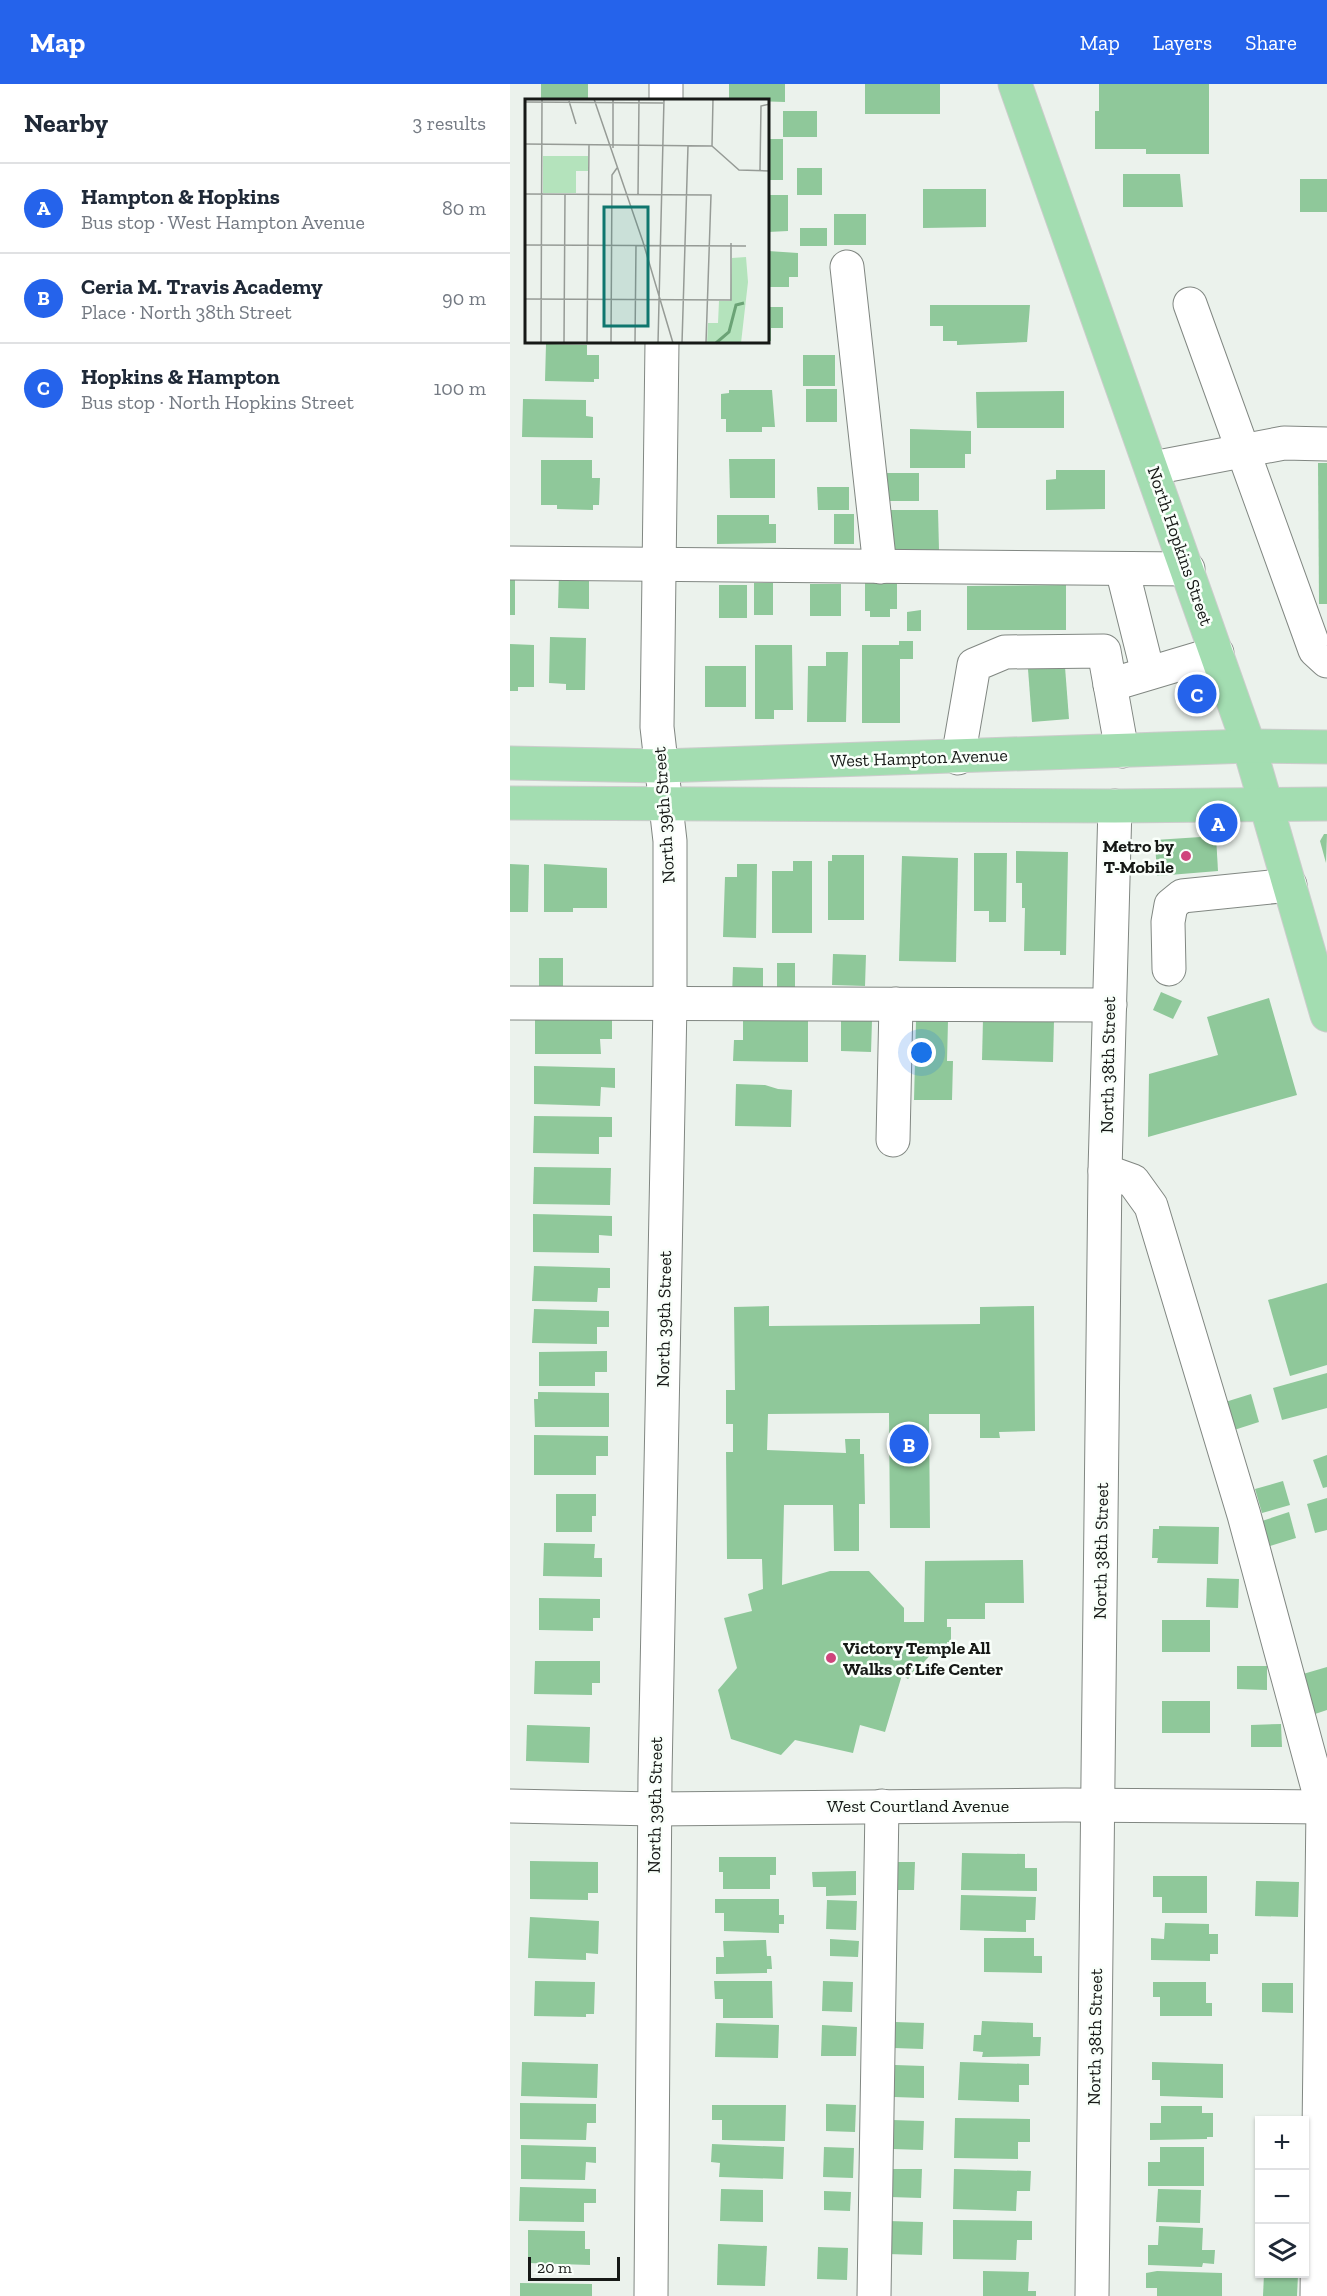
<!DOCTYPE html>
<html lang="en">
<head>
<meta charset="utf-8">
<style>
	:root { --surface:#fff; --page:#f6f6f7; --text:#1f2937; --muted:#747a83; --line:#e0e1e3; --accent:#2563eb }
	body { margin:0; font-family:"Zilla Slab",serif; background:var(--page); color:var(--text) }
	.controls { position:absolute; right:18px; bottom:18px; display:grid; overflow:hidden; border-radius:0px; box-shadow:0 2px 4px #0004 }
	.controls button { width:54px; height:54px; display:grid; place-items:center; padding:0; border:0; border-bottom:2px solid var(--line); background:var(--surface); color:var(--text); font:30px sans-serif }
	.scale { position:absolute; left:18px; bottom:15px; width:92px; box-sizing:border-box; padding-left:6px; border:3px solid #161916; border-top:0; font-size:16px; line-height:21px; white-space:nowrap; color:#161916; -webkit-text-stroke:4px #f9fffa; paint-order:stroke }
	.you { position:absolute; left:412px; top:969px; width:21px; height:21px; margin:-15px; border:4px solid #fff; border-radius:50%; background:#1a73e8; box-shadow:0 0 0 9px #1a73e833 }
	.badge { display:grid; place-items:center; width:39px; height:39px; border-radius:50%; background:var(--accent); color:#fff; font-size:20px; font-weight:700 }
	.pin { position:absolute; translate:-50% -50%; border:3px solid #fff; box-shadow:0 2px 6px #0006 }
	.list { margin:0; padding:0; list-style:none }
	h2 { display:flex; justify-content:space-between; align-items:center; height:78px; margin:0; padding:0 24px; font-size:26px }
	h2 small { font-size:20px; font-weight:400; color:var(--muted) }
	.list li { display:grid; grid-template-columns:39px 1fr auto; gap:18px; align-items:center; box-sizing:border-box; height:90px; padding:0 24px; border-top:2px solid var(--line) }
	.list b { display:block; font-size:22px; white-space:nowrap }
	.list p { margin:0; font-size:20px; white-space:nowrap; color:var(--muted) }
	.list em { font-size:20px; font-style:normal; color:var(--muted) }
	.icon { flex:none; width:33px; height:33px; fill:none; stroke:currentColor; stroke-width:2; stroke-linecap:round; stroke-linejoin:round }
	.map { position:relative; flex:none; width:817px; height:2212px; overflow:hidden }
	header { display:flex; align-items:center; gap:36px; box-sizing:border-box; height:84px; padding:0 30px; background:var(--accent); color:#fff }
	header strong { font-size:28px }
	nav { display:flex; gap:33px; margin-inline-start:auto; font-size:21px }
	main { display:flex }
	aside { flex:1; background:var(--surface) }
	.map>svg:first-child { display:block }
	.building { fill:#8fc89a }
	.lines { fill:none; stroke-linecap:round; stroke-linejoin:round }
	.minor-casing { stroke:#818782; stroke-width:35 }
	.major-casing { stroke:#ccc; stroke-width:35 }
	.minor { stroke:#fff; stroke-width:33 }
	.major { stroke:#a3ddb1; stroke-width:33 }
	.poi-dot { fill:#cf457c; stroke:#f9fffa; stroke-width:2 }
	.labels { text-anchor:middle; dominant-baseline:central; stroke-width:5; stroke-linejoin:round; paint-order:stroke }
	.street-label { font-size:18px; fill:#161916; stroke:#f9fffa }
	.poi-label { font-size:18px; font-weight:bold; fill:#161916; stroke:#f9fffa; text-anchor:end }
	.inset-river { fill:none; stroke:#6ba376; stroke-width:3 }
	.inset-road { fill:none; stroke:#969b96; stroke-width:1.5 }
	.view { fill:#0f766e; fill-opacity:0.15; stroke:#0f766e; stroke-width:3 }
	.inset-edge { fill:none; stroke:#161916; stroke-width:3 }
</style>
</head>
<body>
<header>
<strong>Map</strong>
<nav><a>Map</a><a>Layers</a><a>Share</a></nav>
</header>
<main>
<aside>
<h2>Nearby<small>3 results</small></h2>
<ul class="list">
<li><span class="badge">A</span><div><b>Hampton &amp; Hopkins</b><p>Bus stop · West Hampton Avenue</p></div><em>80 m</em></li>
<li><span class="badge">B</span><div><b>Ceria M. Travis Academy</b><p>Place · North 38th Street</p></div><em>90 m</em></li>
<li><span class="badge">C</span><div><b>Hopkins &amp; Hampton</b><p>Bus stop · North Hopkins Street</p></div><em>100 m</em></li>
</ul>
</aside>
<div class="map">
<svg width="817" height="2212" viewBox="0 0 817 2212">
	<rect width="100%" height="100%" fill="#ebf2ec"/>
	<g class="building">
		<rect x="31" y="0" width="47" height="16"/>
		<polygon points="219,0 275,0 275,18 219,16"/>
		<rect x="355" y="0" width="75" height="30"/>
		<polygon points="589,0 699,0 699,70 636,70 636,65 585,65 585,27 589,27"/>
		<rect x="273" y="27" width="34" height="26"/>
		<rect x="258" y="55" width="15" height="41"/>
		<rect x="287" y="84" width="25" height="27"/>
		<polygon points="613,90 670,90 673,123 613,123"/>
		<rect x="790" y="95" width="27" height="33"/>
		<polygon points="413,105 476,105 476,143 413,144"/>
		<polygon points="258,111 278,111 278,147 258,148"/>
		<rect x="324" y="130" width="32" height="31"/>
		<rect x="290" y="144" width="27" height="18"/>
		<polygon points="258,167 288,169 288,193 279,193 279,203 259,203"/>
		<polygon points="420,221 520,221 517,258 447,261 447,257 433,257 433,242 420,242"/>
		<polygon points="258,223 273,223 273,244 261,244 261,257 258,257"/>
		<polygon points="36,260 77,261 77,271 89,271 89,295 84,295 84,298 35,297"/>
		<rect x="293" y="271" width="32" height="31"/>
		<rect x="296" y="305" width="31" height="33"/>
		<polygon points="219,306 262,306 265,343 252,343 252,348 216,348 216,335 211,335 211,310 219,309"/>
		<polygon points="554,307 554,344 467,344 466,308"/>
		<polygon points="13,315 76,316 76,332 83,333 83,354 12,353"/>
		<polygon points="400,345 461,347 461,370 455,370 455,384 400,384"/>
		<polygon points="219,375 265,375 265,414 220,414"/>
		<polygon points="31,376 82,376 82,394 90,394 89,421 83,421 83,426 47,425 47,421 31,421"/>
		<polygon points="808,379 817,379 817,520 809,520"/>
		<polygon points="546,386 595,386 595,425 536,426 536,396 546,395"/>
		<rect x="377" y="389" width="32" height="28"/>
		<polygon points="307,403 339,403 339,426 308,426"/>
		<polygon points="371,426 428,426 429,466 371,466"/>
		<rect x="324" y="430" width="20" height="30"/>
		<polygon points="207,431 259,431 259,440 266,440 266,459 207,460"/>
		<polygon points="49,490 79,490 79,525 48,524"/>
		<polygon points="355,494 387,494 387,525 380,525 380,533 360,533 360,527 355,527"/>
		<rect x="0" y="496" width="5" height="35"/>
		<rect x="244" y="499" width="19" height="32"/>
		<rect x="300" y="500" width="31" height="32"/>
		<rect x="209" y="501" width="28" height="33"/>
		<polygon points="556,501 556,546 457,546 457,502"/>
		<polygon points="411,526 411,547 397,547 397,528"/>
		<polygon points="40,553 76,554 75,606 56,606 56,600 39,599"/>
		<polygon points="389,557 403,557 403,575 390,575 390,639 352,639 352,561 389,561"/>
		<polygon points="0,560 24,561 24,603 8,603 8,607 0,607"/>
		<polygon points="245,561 282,561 283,626 264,626 264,635 245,635"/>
		<polygon points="316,568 338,568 336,638 297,638 298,582 316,582"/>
		<polygon points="554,570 559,635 522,638 517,572"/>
		<rect x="195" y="582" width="41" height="41"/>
		<polygon points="814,750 817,750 816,779 810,757"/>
		<polygon points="706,752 708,787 647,792 645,756"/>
		<polygon points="506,767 558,768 556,871 550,871 550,867 514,867 515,824 512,824 512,799 506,799"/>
		<polygon points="464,769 497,769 496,838 479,838 479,827 464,827"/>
		<polygon points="322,771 354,771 354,836 318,836 318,777 322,777"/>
		<polygon points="392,772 448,774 446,878 389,877"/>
		<polygon points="283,777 302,777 302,849 262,849 262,787 283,787"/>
		<polygon points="0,780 19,781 18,828 0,828"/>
		<polygon points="34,780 97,784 97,824 63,824 63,828 34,828"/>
		<polygon points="227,780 247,780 246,854 213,853 215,793 227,793"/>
		<polygon points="323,870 356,871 355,902 322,901"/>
		<rect x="29" y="874" width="24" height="31"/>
		<rect x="267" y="879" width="18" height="29"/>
		<polygon points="223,883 253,884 253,914 222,913"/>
		<polygon points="651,908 672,917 663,935 643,926"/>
		<polygon points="759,914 787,1011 638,1053 639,990 708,971 697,933"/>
		<polygon points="25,934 102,934 102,955 90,955 91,970 25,970"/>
		<polygon points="233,934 298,935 298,978 223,977 224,956 233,956"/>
		<polygon points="331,935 362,936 361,968 331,967"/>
		<polygon points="473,935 544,937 543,978 472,976"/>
		<polygon points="406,937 438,937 437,977 443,977 442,1016 404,1016"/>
		<polygon points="24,982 105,984 105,1004 91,1003 90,1022 24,1020"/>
		<polygon points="226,1000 255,1001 268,1005 282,1006 281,1043 225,1042"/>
		<polygon points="24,1032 102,1033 102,1053 89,1053 89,1070 23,1069"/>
		<polygon points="24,1083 101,1084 100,1121 23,1120"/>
		<polygon points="23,1130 102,1132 102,1152 89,1151 89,1169 23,1168"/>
		<polygon points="24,1182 100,1184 100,1204 88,1204 87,1218 22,1217"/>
		<polygon points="817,1199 817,1281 780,1292 758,1216"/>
		<polygon points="259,1222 259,1242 470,1240 470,1223 524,1222 525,1347 489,1348 490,1354 470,1354 470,1330 419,1330 420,1444 380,1444 379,1329 258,1330 257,1366 336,1369 335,1355 350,1355 350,1370 354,1370 355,1420 349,1420 349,1467 324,1467 323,1421 274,1421 272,1501 320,1487 359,1487 394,1524 394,1538 414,1538 415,1477 513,1476 514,1519 475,1519 475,1535 437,1535 437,1543 441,1543 441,1558 437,1558 437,1564 427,1564 398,1595 392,1591 375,1648 350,1641 343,1669 285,1656 271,1671 221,1655 208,1606 227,1584 214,1534 242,1527 238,1510 253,1505 252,1475 217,1475 216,1368 223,1368 223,1340 216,1340 216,1306 225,1306 224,1223"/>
		<polygon points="24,1225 99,1227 99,1243 87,1243 87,1260 22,1259"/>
		<polygon points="97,1267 97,1288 85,1288 85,1302 29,1302 29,1268"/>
		<polygon points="817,1289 817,1324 772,1336 763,1304"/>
		<polygon points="28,1308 99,1309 99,1343 25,1343 24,1315 28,1315"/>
		<polygon points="741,1310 749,1338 721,1347 712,1319"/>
		<polygon points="24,1351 98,1352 98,1372 86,1372 86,1391 24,1391"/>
		<polygon points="817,1371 817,1403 813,1404 803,1376"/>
		<polygon points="773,1397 780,1421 752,1429 745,1405"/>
		<polygon points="46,1410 86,1410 86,1432 82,1432 82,1448 46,1448"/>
		<polygon points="817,1414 817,1446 805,1449 797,1420"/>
		<polygon points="779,1428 786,1454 760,1462 752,1437"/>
		<polygon points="649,1442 709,1443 708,1480 647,1479 648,1474 642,1474 643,1445 649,1445"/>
		<polygon points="34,1459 85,1460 84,1474 92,1474 92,1493 33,1492"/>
		<polygon points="697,1494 729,1495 728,1524 696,1523"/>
		<polygon points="29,1514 90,1515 90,1534 83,1534 83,1547 29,1546"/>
		<rect x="652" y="1536" width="48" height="32"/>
		<polygon points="25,1577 90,1577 90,1599 82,1599 82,1611 24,1610"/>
		<polygon points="727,1582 757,1582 757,1606 727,1605"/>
		<polygon points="817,1583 817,1626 805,1630 793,1590"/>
		<rect x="652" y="1617" width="48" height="32"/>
		<polygon points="771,1640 772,1663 741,1663 741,1641"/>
		<polygon points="17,1641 80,1643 79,1679 16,1677"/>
		<polygon points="452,1769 515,1770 515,1784 527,1784 527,1807 451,1806"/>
		<polygon points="209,1773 266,1773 266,1791 260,1791 260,1805 213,1805 213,1788 209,1788"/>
		<polygon points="20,1777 88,1778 88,1809 78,1809 78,1816 20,1815"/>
		<polygon points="382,1778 405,1778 404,1806 381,1806"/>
		<polygon points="346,1787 346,1811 316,1812 316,1803 303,1803 302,1788"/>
		<polygon points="643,1792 697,1792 697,1829 652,1829 652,1813 643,1813"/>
		<polygon points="746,1797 789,1798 788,1833 745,1832"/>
		<polygon points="451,1811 526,1813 525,1836 516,1836 516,1848 450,1846"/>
		<polygon points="205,1815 269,1815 269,1831 274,1831 274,1840 269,1840 269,1849 214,1847 214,1829 205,1829"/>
		<polygon points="317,1816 347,1817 346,1846 316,1845"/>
		<polygon points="20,1833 89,1837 88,1870 76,1869 76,1876 18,1874"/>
		<polygon points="655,1839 699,1840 699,1850 708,1850 708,1870 700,1870 700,1877 641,1876 641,1854 654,1855"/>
		<polygon points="474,1854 524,1854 524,1872 532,1872 532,1889 474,1888"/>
		<polygon points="320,1855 349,1857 348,1873 320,1872"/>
		<polygon points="256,1856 257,1872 261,1872 262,1885 257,1885 257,1889 206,1890 206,1873 214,1873 213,1857"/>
		<polygon points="25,1897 85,1898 84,1930 76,1930 76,1933 24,1932"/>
		<polygon points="204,1897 262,1897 263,1934 213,1934 213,1915 205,1915"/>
		<polygon points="313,1897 343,1898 342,1928 312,1927"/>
		<polygon points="643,1898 696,1898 696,1919 702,1919 702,1932 650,1932 650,1913 643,1913"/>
		<polygon points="752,1899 783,1899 783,1929 752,1928"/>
		<polygon points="472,1937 523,1939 523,1953 531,1953 530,1972 472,1973 473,1968 463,1967 464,1951 471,1951"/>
		<polygon points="385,1938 414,1939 413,1965 384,1964"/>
		<polygon points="206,1939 269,1941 268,1974 205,1973"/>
		<polygon points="312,1941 347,1943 346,1972 311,1972"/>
		<polygon points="12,1978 88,1980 87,2014 11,2012"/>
		<polygon points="450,1978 519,1980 519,2001 509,2001 509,2018 448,2016"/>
		<polygon points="642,1978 713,1980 713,2014 650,2012 650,1996 642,1996"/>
		<polygon points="385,1981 414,1982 414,2014 384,2013"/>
		<polygon points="10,2019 86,2020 86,2039 77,2039 76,2056 10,2055"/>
		<polygon points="316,2020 346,2021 345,2048 316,2047"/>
		<polygon points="202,2021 276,2021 275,2057 212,2056 212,2036 202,2036"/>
		<polygon points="651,2022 692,2022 692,2029 703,2029 703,2053 697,2053 697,2055 640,2056 640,2039 651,2039"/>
		<polygon points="445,2034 520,2035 520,2058 508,2058 508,2075 444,2074"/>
		<polygon points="382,2036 414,2037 413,2066 382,2065"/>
		<polygon points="202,2060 274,2063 273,2095 209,2093 210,2079 201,2078"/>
		<polygon points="11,2061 86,2063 86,2079 76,2078 75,2096 11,2095"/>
		<polygon points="314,2063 344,2064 343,2094 313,2093"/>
		<polygon points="650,2063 694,2063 694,2102 638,2102 638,2078 650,2078"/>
		<polygon points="382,2085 412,2085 411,2114 380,2113"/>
		<polygon points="444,2085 521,2087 520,2107 507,2107 506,2127 443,2125"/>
		<polygon points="10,2103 86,2105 86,2119 74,2119 74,2138 9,2137"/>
		<polygon points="211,2105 253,2106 253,2138 210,2137"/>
		<polygon points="648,2105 691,2106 690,2139 646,2138"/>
		<polygon points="314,2107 341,2108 340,2127 314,2126"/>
		<polygon points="443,2136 522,2137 522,2156 507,2156 506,2176 443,2175"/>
		<polygon points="378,2137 413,2138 412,2171 377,2170"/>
		<polygon points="649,2142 693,2144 692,2166 705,2166 704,2180 693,2179 692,2183 638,2181 638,2161 648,2161"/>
		<polygon points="18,2146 75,2147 75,2165 80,2165 80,2181 18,2179"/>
		<polygon points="208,2160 257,2162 255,2202 207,2201"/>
		<polygon points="308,2163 338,2164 337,2196 307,2195"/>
		<polygon points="473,2187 519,2188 518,2207 526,2207 526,2212 473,2212"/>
		<polygon points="647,2187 712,2189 712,2212 647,2212 647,2204 636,2204 636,2189"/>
		<polygon points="754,2190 788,2191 787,2212 753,2212"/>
		<polygon points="10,2199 82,2200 82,2212 10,2212"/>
	</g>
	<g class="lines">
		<g class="minor-casing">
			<g id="minor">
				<polyline points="156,16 156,0"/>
				<polyline points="337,183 370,483"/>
				<polyline points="680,220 805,566 817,577"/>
				<polyline points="643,384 774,359 817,360"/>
				<polyline points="0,479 678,485"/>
				<polyline points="612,485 638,589"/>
				<polyline points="600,601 707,569"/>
				<polyline points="448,674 464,581 495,568 594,567 612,667"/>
				<polyline points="659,885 658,838 661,821 672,812 780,801"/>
				<polyline points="0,919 600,921"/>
				<polyline points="383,1056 386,920"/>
				<polyline points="595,1087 623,1097 641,1122 734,1431 813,1723 807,2212"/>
				<polyline points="0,1722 145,1725 555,1721 817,1723"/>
				<polyline points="141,2212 145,1692 160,919 160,757 147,643 152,258"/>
				<polyline points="364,2212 372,1722"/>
				<polyline points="582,2212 595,1087 605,722"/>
			</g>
		</g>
		<g class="major-casing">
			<g id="major">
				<polyline points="505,0 739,662 817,931"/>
				<polyline points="0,679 151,682 739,662 817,663"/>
				<polyline points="0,719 605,722 817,720"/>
			</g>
		</g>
		<use href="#minor" class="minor"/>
		<use href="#major" class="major"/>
	</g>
	<g class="poi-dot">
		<circle cx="676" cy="772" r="6"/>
		<circle cx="321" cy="1574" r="6"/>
	</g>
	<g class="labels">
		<g class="street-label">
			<text transform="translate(670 462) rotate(71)">North Hopkins Street</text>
			<text transform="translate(409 674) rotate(-2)">West Hampton Avenue</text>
			<text transform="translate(154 731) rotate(-94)">North 39th Street</text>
			<text transform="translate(598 981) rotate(-89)">North 38th Street</text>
			<text transform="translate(154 1235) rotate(-89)">North 39th Street</text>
			<text transform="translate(591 1467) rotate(-89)">North 38th Street</text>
			<text transform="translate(145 1721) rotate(-89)">North 39th Street</text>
			<text x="408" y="1722">West Courtland Avenue</text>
			<text transform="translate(585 1953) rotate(-89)">North 38th Street</text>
		</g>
		<g class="poi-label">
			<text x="664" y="762">Metro by<tspan x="664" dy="21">T-Mobile</tspan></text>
			<text x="333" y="1564" text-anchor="start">Victory Temple All<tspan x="333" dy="21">Walks of Life Center</tspan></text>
		</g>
	</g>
	<g transform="translate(15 15)">
		<rect width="244" height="244" fill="#ebf2ec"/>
		<path d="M18,57H63V72H51V94H18ZM221,158L223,183L216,244H182L183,224H193L194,202H205L207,159Z" fill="#b4e3bc"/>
		<path class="inset-river" d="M191,244L204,233L211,206L219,204"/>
		<path class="inset-road" d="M69,0L118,143L148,244M44,2L51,25M0,3L138,4M0,45L187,47M187,47L214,71L245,72M187,47L188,0M88,49V0M235,71L236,7L245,5M0,95L186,96L181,244M113,96L114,0M0,146L221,147M0,200L206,201V144M16,244L17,0M39,244L40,96M62,244L64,46M86,244L87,76L92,69M110,244L111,146M133,244L139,0M157,244L163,47"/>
		<path class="view" d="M79,108H123V227H79Z"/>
		<rect width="244" height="244" class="inset-edge"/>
	</g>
</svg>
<div class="controls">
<button>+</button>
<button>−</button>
<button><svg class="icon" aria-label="layers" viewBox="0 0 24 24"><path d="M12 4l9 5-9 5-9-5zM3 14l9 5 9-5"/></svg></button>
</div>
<div class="scale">20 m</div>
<div class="you"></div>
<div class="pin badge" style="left:708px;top:739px">A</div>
<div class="pin badge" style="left:399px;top:1360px">B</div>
<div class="pin badge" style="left:687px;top:610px">C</div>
</div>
</main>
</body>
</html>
